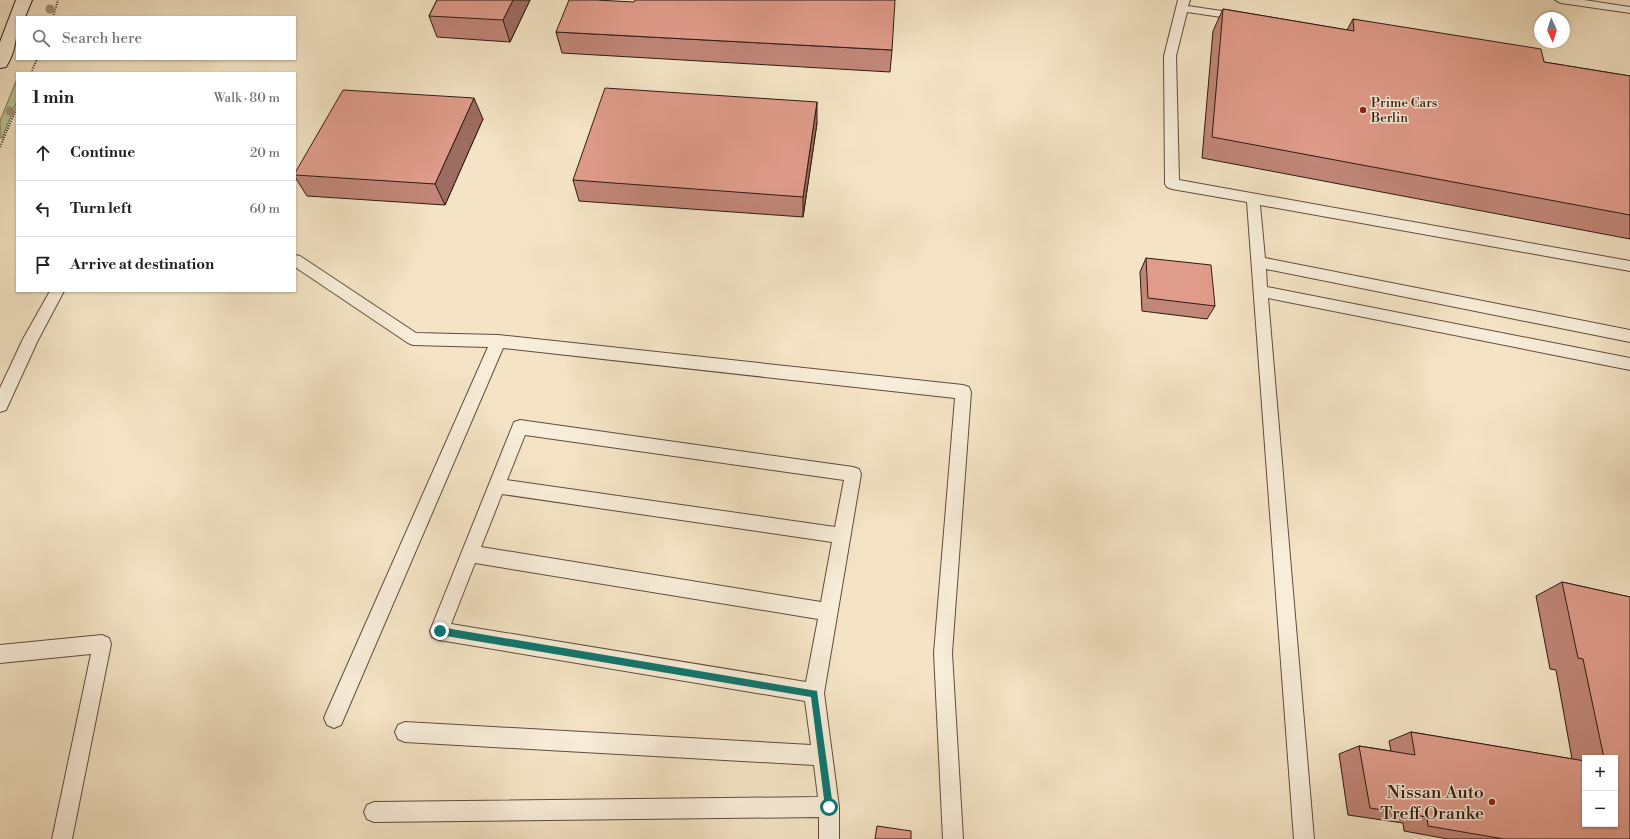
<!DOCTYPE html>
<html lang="en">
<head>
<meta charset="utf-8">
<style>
	:root { --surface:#fff; --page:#f6f6f6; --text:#202124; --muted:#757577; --line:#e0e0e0 }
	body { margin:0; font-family:"Libre Bodoni",serif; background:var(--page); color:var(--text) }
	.controls { position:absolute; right:12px; bottom:12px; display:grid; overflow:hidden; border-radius:0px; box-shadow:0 1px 3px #0004 }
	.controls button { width:36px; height:36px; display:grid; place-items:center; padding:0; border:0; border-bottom:1px solid var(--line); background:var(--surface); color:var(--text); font:20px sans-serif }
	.compass { position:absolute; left:1534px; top:12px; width:36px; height:36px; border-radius:50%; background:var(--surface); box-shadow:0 1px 3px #0004; rotate:176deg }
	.stop { position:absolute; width:12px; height:12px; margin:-9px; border:3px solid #0f766e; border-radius:50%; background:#fff }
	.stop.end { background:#0f766e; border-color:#fff; box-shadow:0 1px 4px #0008 }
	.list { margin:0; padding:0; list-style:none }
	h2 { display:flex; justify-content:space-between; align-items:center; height:52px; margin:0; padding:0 16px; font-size:17px }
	h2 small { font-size:13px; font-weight:400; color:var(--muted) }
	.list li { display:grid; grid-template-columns:26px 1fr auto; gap:12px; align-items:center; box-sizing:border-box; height:56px; padding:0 16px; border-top:1px solid var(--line) }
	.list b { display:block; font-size:15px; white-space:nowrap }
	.list em { font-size:13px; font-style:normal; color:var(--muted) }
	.icon { flex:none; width:22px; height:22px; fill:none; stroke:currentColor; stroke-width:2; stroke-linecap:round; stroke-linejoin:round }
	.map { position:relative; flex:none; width:1630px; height:839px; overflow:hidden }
	.search { position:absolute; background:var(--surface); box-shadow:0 1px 3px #0004; left:16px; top:16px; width:280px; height:44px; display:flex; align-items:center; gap:10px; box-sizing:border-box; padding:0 14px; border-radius:0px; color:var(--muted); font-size:15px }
	.panel { position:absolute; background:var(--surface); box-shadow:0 1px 3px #0004; left:16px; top:72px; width:280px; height:220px; border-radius:0px }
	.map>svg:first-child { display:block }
	.green { fill:#bbc495; stroke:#756f53 }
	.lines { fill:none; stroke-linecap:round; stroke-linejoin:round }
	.lane-casing { stroke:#604c3e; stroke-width:2 }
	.secondary-casing { stroke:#2f1a11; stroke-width:2 }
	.path { stroke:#2f1a11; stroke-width:2; stroke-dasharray:1 1.5; stroke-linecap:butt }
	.lane { fill:#f8edd9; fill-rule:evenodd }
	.secondary { fill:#f8edd9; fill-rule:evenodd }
	.tree { fill:#9f9178 }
	.wall { fill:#c18678; stroke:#2f1a11; fill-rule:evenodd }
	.shaded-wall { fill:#9d6d61; stroke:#2f1a11 }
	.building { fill:#e09c8b; stroke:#2f1a11 }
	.route { fill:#0f766e }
	.poi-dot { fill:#8f2418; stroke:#f8edd9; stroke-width:1.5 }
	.labels { text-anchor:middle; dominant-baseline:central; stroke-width:3; stroke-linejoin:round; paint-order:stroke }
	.far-poi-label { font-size:13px; fill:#2f1a11; stroke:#f8edd9; text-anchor:start }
	.near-poi-label { font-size:18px; fill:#2f1a11; stroke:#f8edd9; text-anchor:end }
</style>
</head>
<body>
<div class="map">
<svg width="1630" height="839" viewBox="0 0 1630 839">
	<rect width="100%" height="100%" fill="#f4e4c5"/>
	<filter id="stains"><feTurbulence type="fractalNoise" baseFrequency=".005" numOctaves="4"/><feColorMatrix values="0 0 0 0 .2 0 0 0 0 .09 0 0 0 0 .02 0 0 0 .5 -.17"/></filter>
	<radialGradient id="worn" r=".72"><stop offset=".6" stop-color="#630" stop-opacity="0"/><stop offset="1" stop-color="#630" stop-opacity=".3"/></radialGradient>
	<polygon class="green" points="17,79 17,101 2,138 0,138 0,121"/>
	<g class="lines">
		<g class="lane-casing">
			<g id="lane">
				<polygon points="1178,0 1190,0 1188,6 1242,14 1246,15 1248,17 1246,19 1242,20 1187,12 1176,56 1179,180 1630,261 1630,271 1260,205 1265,258 1630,330 1630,342 1266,269 1267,287 1630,358 1630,370 1268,298 1314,839 1294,839 1247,202 1172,189 1167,187 1165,184 1164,56"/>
				<polygon points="1555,0 1584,0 1630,7 1630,13 1561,3"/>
				<polygon points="295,255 300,256 416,333 498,335 963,385 969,387 971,392 952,653 963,839 943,839 934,653 955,398 503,348 341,725 334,728 327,725 324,718 327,711 488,347 413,345 408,343 295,267"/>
				<polygon points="50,291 64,291 38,340 6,410 0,412 0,388 23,339"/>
				<path d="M520,420L853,467L859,469L861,474L824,693L839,807V839H819V817L374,822L367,819L364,812L367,805L374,802L818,797L814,765L405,742L398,739L395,732L398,725L405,722L811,745L805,701L439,640L432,637L430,631L512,427L514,422ZM525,435L844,480L835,527L507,480ZM502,494L832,542L821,602L481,547ZM475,563L818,619L806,682L451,624Z"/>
				<polygon points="102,635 109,638 111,644 72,839 52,839 91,654 0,663 0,645"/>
			</g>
		</g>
		<g class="secondary-casing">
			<path id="secondary" d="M16,0H32L25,17H17C17,35 16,51 6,67L0,68V42Z"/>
		</g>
		<g class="path">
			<polyline points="53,17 58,0"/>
			<polyline points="31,73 37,59"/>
			<polyline points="0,147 17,107"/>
		</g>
		<use href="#lane" class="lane"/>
		<use href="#secondary" class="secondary"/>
	</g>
	<g class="tree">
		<circle cx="50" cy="9" r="4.5"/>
		<circle cx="10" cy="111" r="4.5"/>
	</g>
	<g class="wall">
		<polygon points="437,0 530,0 510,42 437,37 429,16"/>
		<polygon points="1223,9 1347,30 1353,19 1544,62 1630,76 1630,239 1202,158 1213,31"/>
		<polygon points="556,32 892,50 890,72 562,53"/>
		<polygon points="483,119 445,205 307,196 295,177 295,173"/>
		<polygon points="817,123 803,217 579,201 573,180"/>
		<polygon points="1146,258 1215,306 1207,319 1142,311 1140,272"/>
		<path d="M1562,582L1630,597V839H1448L1404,831L1403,823L1348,815L1339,754L1359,746L1391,751L1389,741L1411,732L1572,759L1556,670L1550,669L1536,596ZM1585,758H1615L1585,824Z"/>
	</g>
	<g class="shaded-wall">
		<polygon points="513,0 530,0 510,42 503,20"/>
		<polygon points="474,98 483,119 445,205 435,184"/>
		<polygon points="817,102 817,123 803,217 803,197"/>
	</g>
	<g class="building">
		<polygon points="437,0 513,0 503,20 429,16"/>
		<polygon points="569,0 596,0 634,2 635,0 895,0 892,50 556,32"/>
		<polygon points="1223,9 1354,31 1353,19 1541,49 1544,62 1630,76 1630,215 1212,137"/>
		<polygon points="605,88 817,102 803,197 573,180"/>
		<polygon points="343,90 474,98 435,184 295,175 295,173"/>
		<polygon points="1146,258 1211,265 1215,306 1148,298"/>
		<polygon points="1562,582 1630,597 1630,839 1504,839 1428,826 1427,817 1370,808 1359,746 1415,755 1411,732 1585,761 1585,824 1615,824 1615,758 1604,758 1583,659 1578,658"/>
		<polygon points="877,826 911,831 911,839 875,839"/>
	</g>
	<polygon class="route" points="440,627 817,691 833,807 832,810 829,812 826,810 825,807 811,697 440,635 436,631"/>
	<g class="poi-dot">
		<circle cx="1363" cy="110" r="4"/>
		<circle cx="1492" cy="802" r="4"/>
	</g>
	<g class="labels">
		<g class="far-poi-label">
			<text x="1371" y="103">Prime Cars<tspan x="1371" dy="15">Berlin</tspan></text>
		</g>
		<g class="near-poi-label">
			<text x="1484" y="792">Nissan Auto<tspan x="1484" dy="21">Treff Oranke</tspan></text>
		</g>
	</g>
	<rect width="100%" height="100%" filter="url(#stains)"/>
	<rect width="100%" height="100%" fill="url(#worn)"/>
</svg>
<div class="controls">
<button>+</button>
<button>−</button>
</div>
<svg class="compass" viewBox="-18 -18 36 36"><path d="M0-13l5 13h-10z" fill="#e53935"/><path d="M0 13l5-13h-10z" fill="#757577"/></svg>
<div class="stop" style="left:829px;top:807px"></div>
<div class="stop end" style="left:440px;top:631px"></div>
<div class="search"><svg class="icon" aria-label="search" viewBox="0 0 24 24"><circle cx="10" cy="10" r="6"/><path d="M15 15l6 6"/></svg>Search here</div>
<section class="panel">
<h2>1 min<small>Walk · 80 m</small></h2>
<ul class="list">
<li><svg class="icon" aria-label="ahead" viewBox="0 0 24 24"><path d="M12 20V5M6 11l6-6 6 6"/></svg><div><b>Continue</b></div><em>20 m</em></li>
<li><svg class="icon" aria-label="left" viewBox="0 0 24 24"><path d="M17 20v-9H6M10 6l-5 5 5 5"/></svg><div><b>Turn left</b></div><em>60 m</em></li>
<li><svg class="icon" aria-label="arrive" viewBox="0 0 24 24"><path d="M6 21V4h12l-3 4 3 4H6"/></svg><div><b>Arrive at destination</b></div></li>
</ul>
</section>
</div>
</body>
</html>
